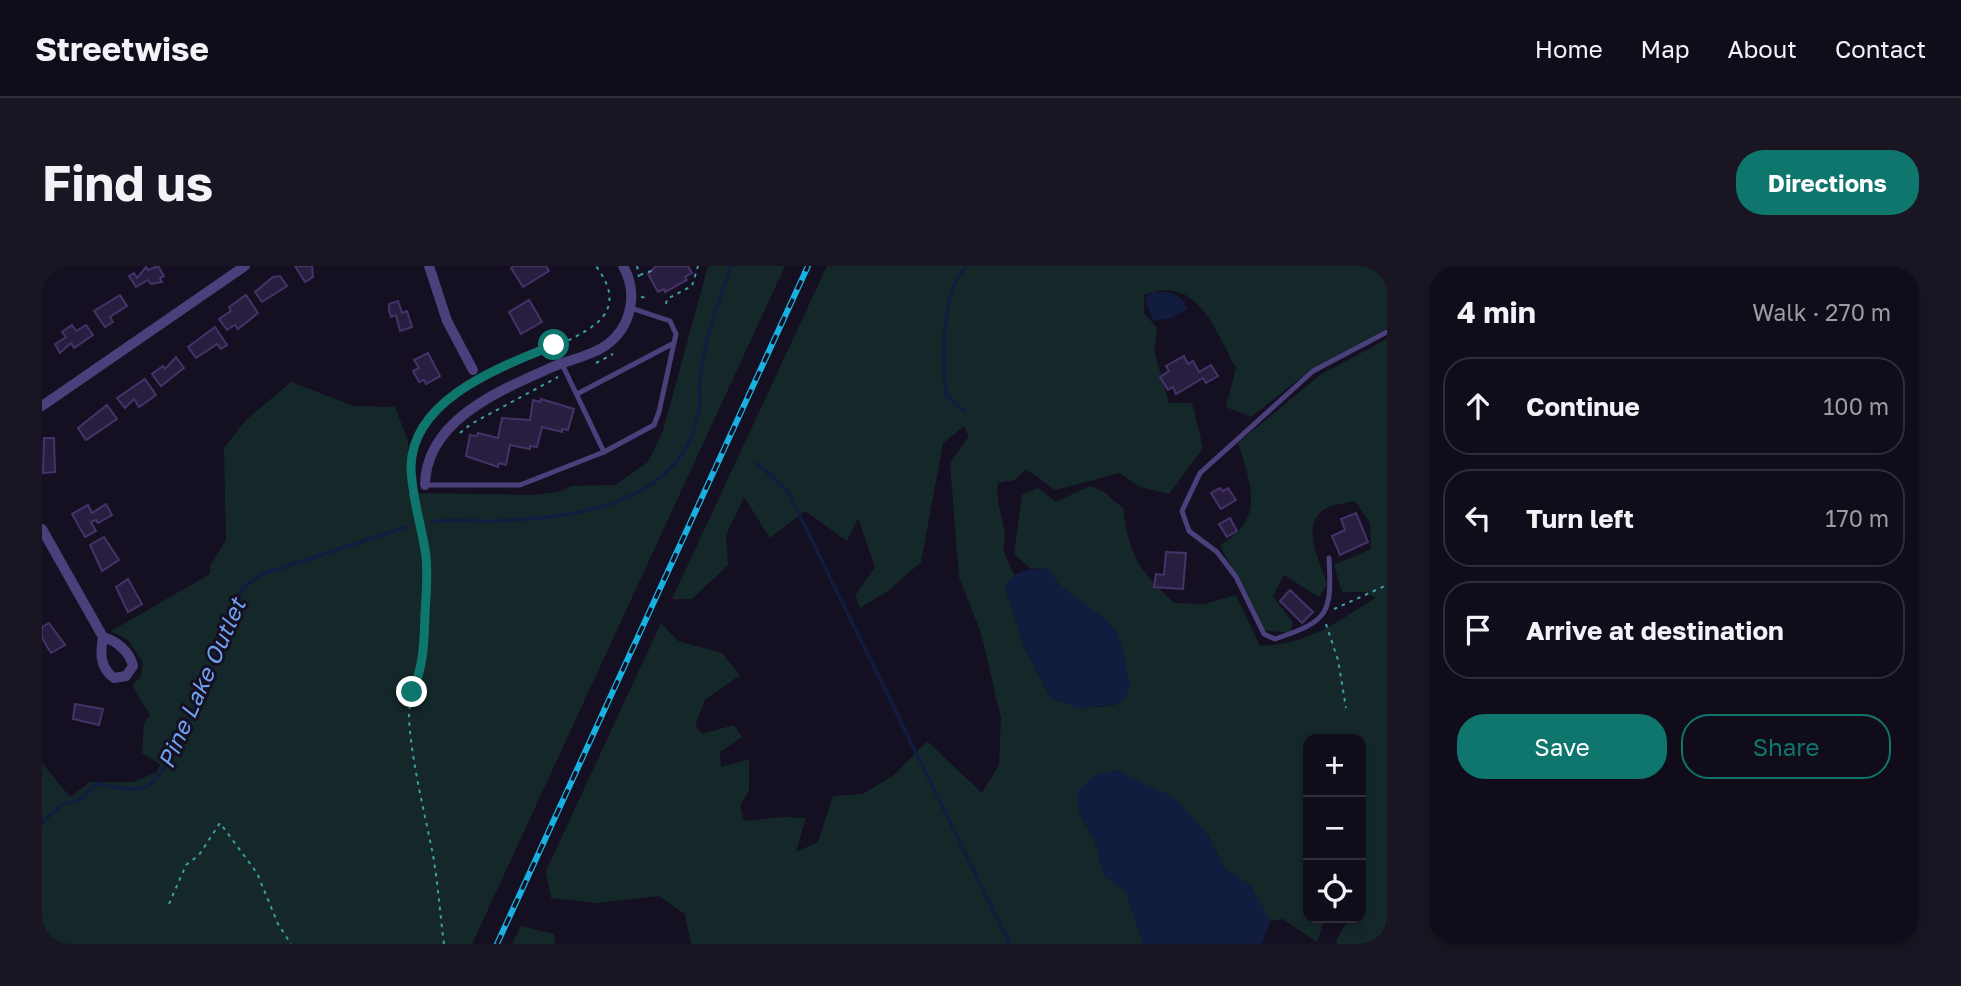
<!DOCTYPE html>
<html lang="en">
<head>
<meta charset="utf-8">
<style>
	:root { --surface:#100c19; --page:#191522; --text:#f1f3f6; --muted:#9c9ba2; --line:#302c38; --accent:#0f766e }
	body { margin:0; font-family:"Golos Text",sans-serif; background:var(--page); color:var(--text) }
	.controls { position:absolute; right:21px; bottom:21px; display:grid; overflow:hidden; border-radius:14px; box-shadow:0 4px 10px #0003 }
	.controls button { width:63px; height:63px; display:grid; place-items:center; padding:0; border:0; border-bottom:2px solid var(--line); background:var(--surface); color:var(--text); font:35px sans-serif }
	.stop { position:absolute; width:21px; height:21px; margin:-16px; border:5px solid #0f766e; border-radius:50%; background:#fff }
	.stop.end { background:#0f766e; border-color:#fff; box-shadow:0 2px 7px #0008 }
	.list { margin:0; padding:0; list-style:none }
	h2 { display:flex; justify-content:space-between; align-items:center; height:91px; margin:0; padding:0 28px; font-size:30px }
	h2 small { font-size:23px; font-weight:400; color:var(--muted) }
	.list li { display:grid; grid-template-columns:46px 1fr auto; gap:21px; align-items:center; box-sizing:border-box; height:98px; margin:0 14px 14px; padding:0 14px; border:2px solid var(--line); border-radius:28px }
	.list b { display:block; font-size:26px; white-space:nowrap }
	.list em { font-size:23px; font-style:normal; color:var(--muted) }
	.actions { display:flex; gap:14px; padding:21px 28px }
	.actions a { flex:1; padding:16px 0; border:2px solid var(--accent); border-radius:28px; text-align:center; font-size:24px; color:var(--accent) }
	.actions .main { background:var(--accent); color:#fff }
	.icon { flex:none; width:38px; height:38px; fill:none; stroke:currentColor; stroke-width:2; stroke-linecap:round; stroke-linejoin:round }
	.map { position:relative; flex:none; width:1345px; height:678px; overflow:hidden; border-radius:28px }
	header { display:flex; align-items:center; gap:42px; box-sizing:border-box; height:98px; padding:0 35px; background:var(--surface); border-bottom:2px solid var(--line) }
	header strong { font-size:33px }
	nav { display:flex; gap:38px; margin-inline-start:auto; font-size:24px }
	.intro { display:flex; align-items:center; justify-content:space-between; box-sizing:border-box; height:168px; padding:0 42px }
	h1 { margin:0; font-size:49px }
	.button { padding:18px 32px; border-radius:28px; background:var(--accent); color:#fff; font-size:24px; font-weight:700 }
	main { display:flex; gap:42px; padding:0 42px }
	aside { flex:1; background:var(--surface); border-radius:28px; box-shadow:0 4px 10px #0003 }
	.map>svg:first-child { display:block }
	.green { fill:#14282a }
	.water { fill:#111c3f }
	.lines { fill:none; stroke-linecap:round; stroke-linejoin:round }
	.stream { stroke:#111c3f; stroke-width:3.5 }
	.building { fill:#291e40; stroke:#453269; stroke-width:2 }
	.path { stroke:#3b9ea7; stroke-width:2; stroke-dasharray:3.5 5; stroke-linecap:butt }
	.lane { stroke:#4a407b; stroke-width:5 }
	.street { stroke:#4a407b; stroke-width:10 }
	.rail-casing { stroke:#19b1e2; stroke-width:6 }
	.rail { stroke:#151021; stroke-width:3.5; stroke-dasharray:10; stroke-linecap:butt }
	.route { stroke:#0f766e; stroke-width:9 }
	.labels { text-anchor:middle; dominant-baseline:central; stroke-width:6; stroke-linejoin:round; paint-order:stroke }
	.water-label { font-size:23px; font-style:italic; fill:#6da1ef; stroke:#151021 }
</style>
</head>
<body>
<header>
<strong>Streetwise</strong>
<nav><a>Home</a><a>Map</a><a>About</a><a>Contact</a></nav>
</header>
<div class="intro"><h1>Find us</h1><a class="button">Directions</a></div>
<main>
<div class="map">
<svg width="1345" height="678" viewBox="0 0 1345 678">
	<rect width="100%" height="100%" fill="#151021"/>
	<g class="green">
		<polygon points="666,0 743,0 430,678 0,678 0,497 28,531 48,516 92,516 115,506 118,498 100,487 102,458 108,449 90,420 99,410 101,396 86,374 69,365 168,308 168,300 184,274 182,182 204,154 249,116 312,140 353,141 366,175 366,227 492,229 519,225 529,220 573,219 606,196 621,165"/>
		<path d="M785,0H1345V63L1271,102L1209,151L1184,141L1194,102C1174,65 1155,7 1102,29V47L1115,62L1112,85L1127,137H1150L1161,182L1127,228L1098,221L1078,207L1013,224L984,203L973,214L956,217C952,241 968,261 961,284L972,309L963,321L982,381L1009,432C1034,441 1052,444 1079,437L1088,420L1068,358L1014,317L1006,303L988,302L972,288L980,229L996,222L1014,236L1048,220L1062,226L1081,242C1088,293 1096,302 1132,337L1162,338L1194,329L1218,380C1267,378 1292,358 1333,332L1324,326H1300L1292,299L1329,283L1328,257L1313,235C1305,237 1293,238 1286,241C1256,256 1278,296 1285,318L1277,331L1242,309L1231,330L1251,357L1248,367L1221,364L1178,279C1224,253 1209,218 1196,177L1278,109L1345,73V678H1295L1294,675L1307,652H1319V473H1266V601L1262,603L1266,652H1283L1275,676L1241,653L1228,655L1208,619L1183,603L1166,569L1037,547L1053,575L1062,610L1083,625L1102,678H649L643,648L617,630L555,637L509,632L504,605L619,357L636,375L680,387L698,409L663,434L653,459L660,468L692,459L700,471L678,486L679,501L707,493V524L698,540L702,555L741,551L764,552L754,586L776,576L791,530L821,528L852,509L885,475L940,527L957,499L959,452L939,367L917,311L908,197L927,170L922,160L901,177L879,296L846,325L818,342L813,330L833,301L816,252L805,275L763,245L728,272L702,231L684,269L686,299L650,333H630Z"/>
		<polygon points="479,660 512,668 513,678 470,678"/>
	</g>
	<g class="water">
		<path d="M1111,26C1128,26 1138,26 1145,43L1129,52L1111,55L1103,32Z"/>
		<path d="M988,303H1006C1021,329 1048,337 1068,358C1083,374 1083,399 1088,420L1079,437L1038,443L1009,432L982,381L963,321L972,309Z"/>
		<polygon points="1075,504 1133,532 1166,569 1183,603 1208,619 1228,655 1220,678 1102,678 1083,625 1062,610 1053,575 1037,547 1035,526 1052,509"/>
	</g>
	<g class="lines">
		<g class="stream">
			<path d="M923,146L904,129C901,95 898,25 925,0"/>
			<polyline points="715,197 746,226 968,678"/>
			<path d="M390,256C411,252 433,256 454,255C532,252 640,239 657,145C659,135 656,123 658,113C662,73 676,37 689,0"/>
			<path d="M0,557L20,538L38,534L55,518C70,520 89,526 104,521C132,510 186,358 200,323L218,309L364,261"/>
		</g>
	</g>
	<g class="building">
		<polygon points="116,0 122,10 118,12 120,16 109,18 106,14 94,21 87,10 92,7 95,12 104,1 106,4"/>
		<polygon points="253,0 270,0 271,11 263,16"/>
		<polygon points="472,0 504,0 507,5 481,21 469,2"/>
		<polygon points="614,0 646,0 650,7 643,11 645,14 623,26 622,23 616,26 606,8"/>
		<polygon points="238,10 245,20 220,36 213,26 231,11"/>
		<polygon points="78,29 85,40 68,51 71,56 63,61 52,45"/>
		<polygon points="204,29 216,47 196,63 193,59 185,64 177,53 189,45 187,41"/>
		<polygon points="487,34 500,56 479,68 467,46"/>
		<polygon points="356,35 360,47 365,45 370,61 358,65 354,49 349,51 347,45 347,38"/>
		<polygon points="30,59 34,65 44,59 51,69 32,82 29,77 18,87 13,78 24,71 20,66"/>
		<polygon points="173,61 185,79 179,83 175,78 154,92 146,81"/>
		<polygon points="386,87 398,110 384,118 382,114 377,116 371,105 377,102 372,94"/>
		<polygon points="1142,90 1146,98 1151,95 1157,106 1169,99 1176,110 1164,117 1161,112 1134,128 1131,121 1126,124 1118,111 1127,105 1124,100"/>
		<polygon points="134,91 142,102 119,120 110,108 121,100 123,103"/>
		<polygon points="103,113 114,129 97,141 92,133 83,142 75,132"/>
		<polygon points="499,133 532,143 526,164 520,163 520,166 500,161 495,181 488,180 488,183 468,179 464,199 457,197 456,201 424,190 428,169 435,170 436,167 456,172 460,152 488,154 491,134 498,136"/>
		<polygon points="65,139 75,153 44,174 36,162"/>
		<polygon points="2,172 12,172 13,206 1,207"/>
		<polygon points="1178,222 1181,225 1186,222 1194,234 1179,243 1169,227"/>
		<polygon points="64,238 70,249 56,257 54,254 49,256 54,265 43,271 30,248 46,239 50,247"/>
		<polygon points="1314,247 1326,276 1298,289 1290,270 1303,264 1299,253"/>
		<polygon points="1188,252 1195,265 1185,271 1177,258"/>
		<polygon points="62,271 77,294 60,305 48,279"/>
		<polygon points="1124,286 1144,287 1141,323 1112,321 1114,308 1122,309"/>
		<polygon points="86,313 100,338 86,346 74,321"/>
		<polygon points="1248,324 1271,346 1260,357 1238,335"/>
		<polygon points="7,357 23,379 9,387 0,372 0,361"/>
		<polygon points="33,438 61,443 57,459 31,453"/>
	</g>
	<g class="lines">
		<g class="path">
			<polyline points="595,0 597,11"/>
			<polyline points="598,9 609,5 609,0"/>
			<polyline points="599,31 606,32"/>
			<polyline points="624,38 625,33 650,20 656,0"/>
			<polyline points="554,97 571,88"/>
			<polyline points="418,167 429,158 516,111"/>
			<polyline points="1292,343 1345,319"/>
			<polyline points="1284,358 1296,394 1304,442"/>
			<polyline points="127,638 144,599 157,589 178,557 215,607 236,658 249,678"/>
			<path d="M402,678C398,648 396,618 391,589C382,544 370,498 367,453C366,434 377,420 381,402C386,378 386,316 384,291C380,250 358,207 378,166C409,103 548,84 565,44C572,27 563,13 554,0"/>
		</g>
		<g class="lane">
			<polyline points="535,128 632,77 634,68 628,55 589,42"/>
			<polyline points="562,186 612,159 617,146 632,77"/>
			<polyline points="383,219 478,219 562,186 520,98"/>
			<path d="M1287,292C1290,348 1287,355 1233,373L1222,368L1194,311L1175,286L1147,265L1140,245L1158,207L1271,105L1345,66"/>
		</g>
		<g class="street">
			<polyline points="387,0 405,55 431,104"/>
			<polyline points="0,140 203,0"/>
			<path d="M383,219C384,154 457,125 508,102C525,94 547,91 563,80C589,62 597,28 581,0"/>
			<path d="M0,263L61,371C58,387 58,402 72,412L84,410L91,400C88,386 75,375 61,371"/>
		</g>
		<g class="rail-casing">
			<polyline id="rail" points="455,678 766,0"/>
		</g>
		<use href="#rail" class="rail"/>
	</g>
	<g class="lines">
		<path class="route" d="M370,426C382,400 382,376 383,348C384,329 386,309 384,290C380,260 369,230 369,200C371,132 459,101 512,79"/>
	</g>
	<g class="labels">
		<g class="water-label">
			<text transform="translate(159 417) rotate(-66)">Pine Lake Outlet</text>
		</g>
	</g>
</svg>
<div class="controls">
<button>+</button>
<button>−</button>
<button><svg class="icon" aria-label="locate" viewBox="0 0 24 24"><circle cx="12" cy="12" r="6"/><path d="M12 2v4M12 18v4M2 12h4M18 12h4"/></svg></button>
</div>
<div class="stop" style="left:512px;top:79px"></div>
<div class="stop end" style="left:370px;top:426px"></div>
</div>
<aside>
<h2>4 min<small>Walk · 270 m</small></h2>
<ul class="list">
<li><svg class="icon" aria-label="ahead" viewBox="0 0 24 24"><path d="M12 20V5M6 11l6-6 6 6"/></svg><div><b>Continue</b></div><em>100 m</em></li>
<li><svg class="icon" aria-label="left" viewBox="0 0 24 24"><path d="M17 20v-9H6M10 6l-5 5 5 5"/></svg><div><b>Turn left</b></div><em>170 m</em></li>
<li><svg class="icon" aria-label="arrive" viewBox="0 0 24 24"><path d="M6 21V4h12l-3 4 3 4H6"/></svg><div><b>Arrive at destination</b></div></li>
</ul>
<div class="actions"><a class="main">Save</a><a>Share</a></div>
</aside>
</main>
</body>
</html>
